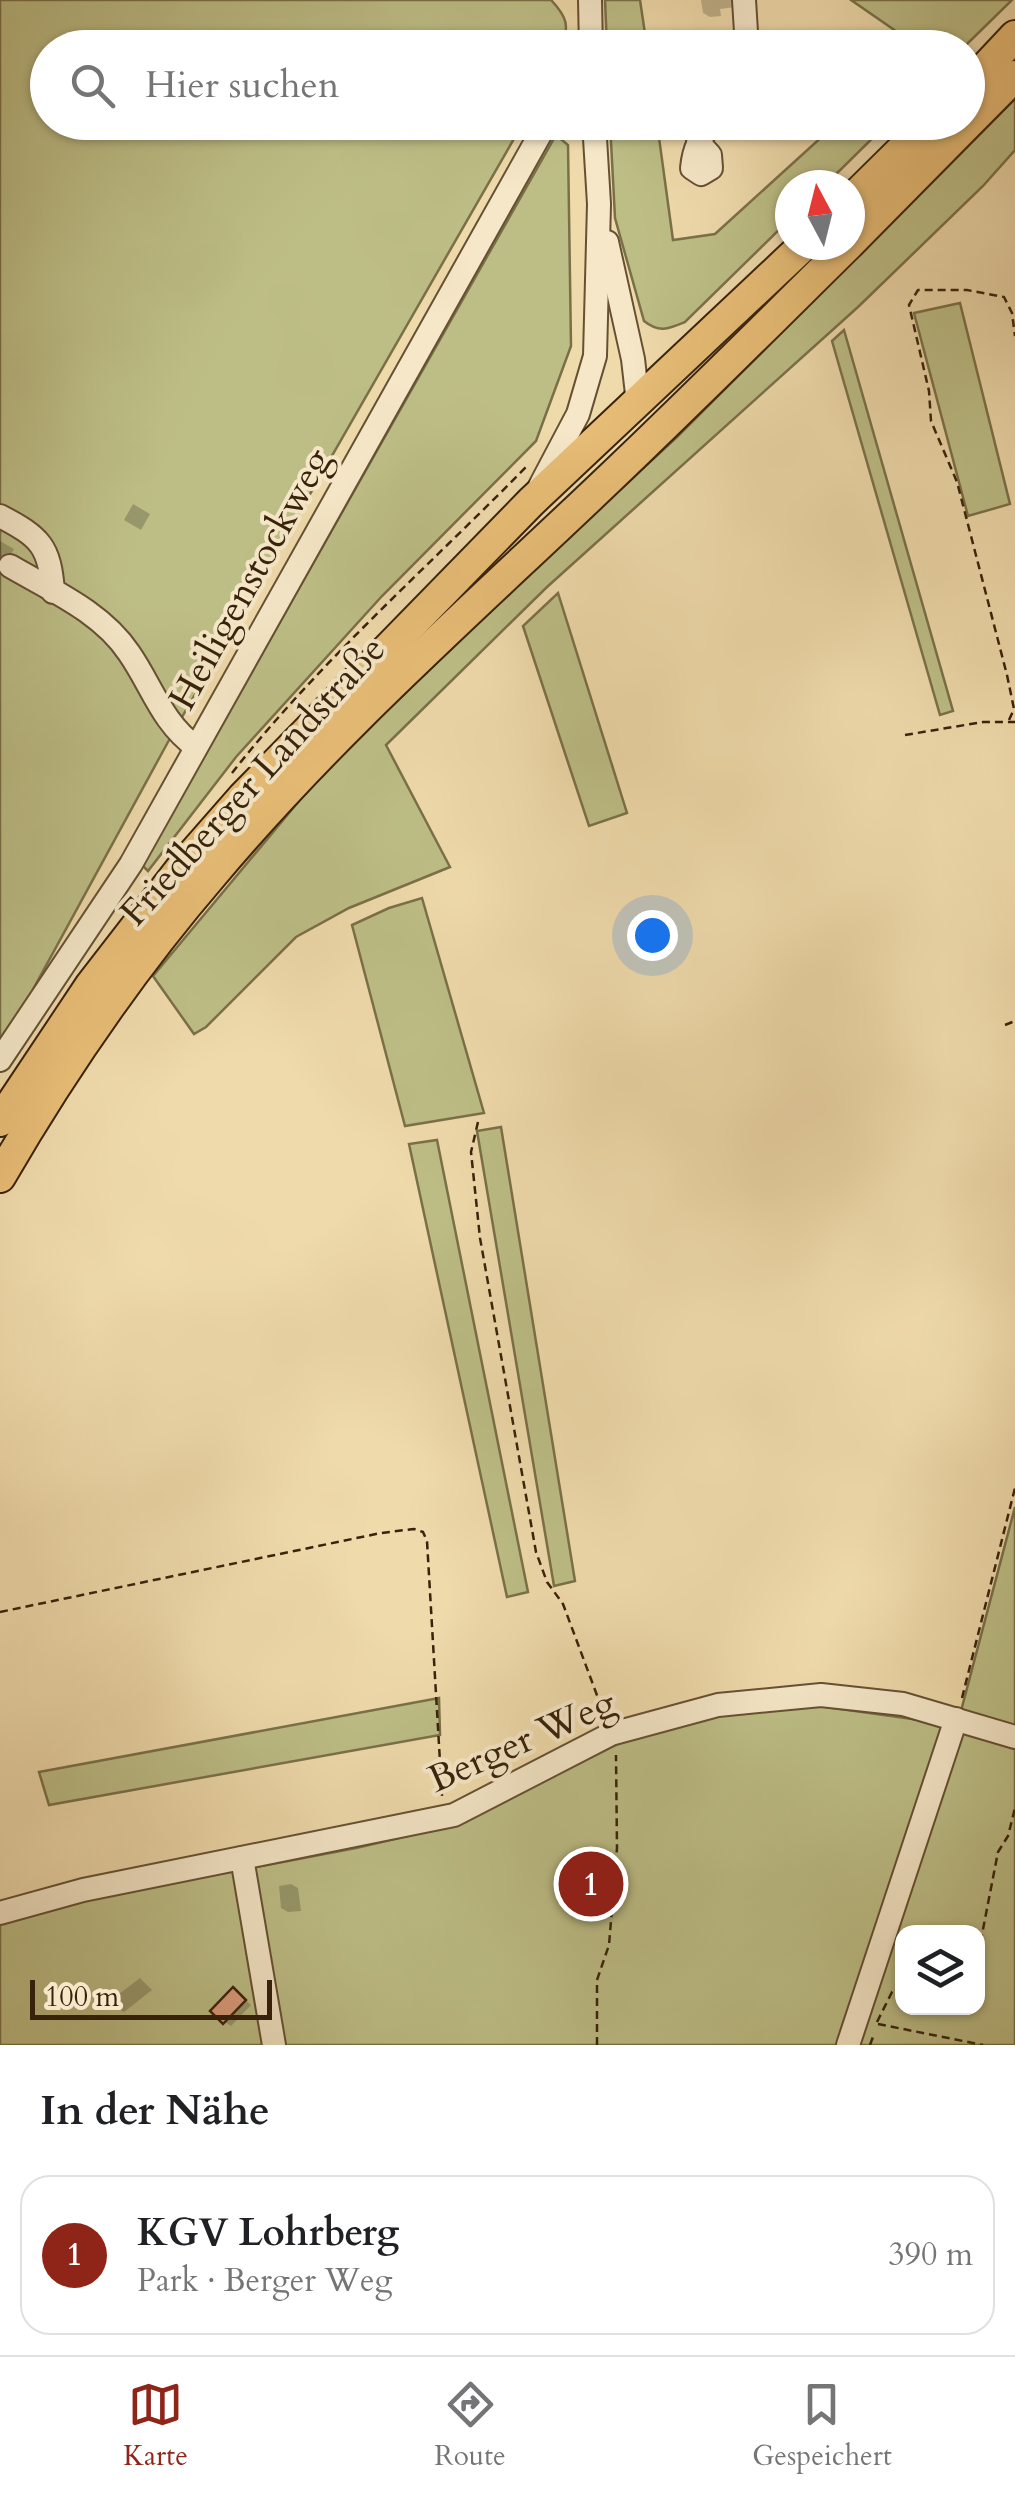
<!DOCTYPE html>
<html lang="de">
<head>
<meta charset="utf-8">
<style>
	:root { --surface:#fff; --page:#f2f2f2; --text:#202124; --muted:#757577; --line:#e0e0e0; --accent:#8f2418 }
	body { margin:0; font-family:Cardo,serif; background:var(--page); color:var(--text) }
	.controls { position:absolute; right:30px; bottom:30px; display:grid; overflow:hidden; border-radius:20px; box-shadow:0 2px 8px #0004 }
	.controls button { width:90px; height:90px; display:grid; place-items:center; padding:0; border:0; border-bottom:2px solid var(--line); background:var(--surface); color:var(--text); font:50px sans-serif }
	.compass { position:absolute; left:775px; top:170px; width:90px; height:90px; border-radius:50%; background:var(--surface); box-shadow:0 2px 8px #0004; rotate:353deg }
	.scale { position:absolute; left:30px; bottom:25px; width:242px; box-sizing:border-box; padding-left:10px; border:5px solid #38220b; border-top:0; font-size:28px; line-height:35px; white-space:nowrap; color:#38220b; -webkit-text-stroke:8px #f5e7c8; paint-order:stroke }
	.you { position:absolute; left:652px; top:935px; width:35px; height:35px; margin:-25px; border:8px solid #fff; border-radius:50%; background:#1a73e8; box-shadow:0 0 0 15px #1a73e833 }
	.badge { display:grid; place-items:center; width:65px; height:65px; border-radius:50%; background:var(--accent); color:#fff; font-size:32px; font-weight:700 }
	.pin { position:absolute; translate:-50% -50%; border:5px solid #fff; box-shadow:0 2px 10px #0006 }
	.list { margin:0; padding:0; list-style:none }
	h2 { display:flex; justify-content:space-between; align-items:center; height:130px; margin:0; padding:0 40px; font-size:42px }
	h2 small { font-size:32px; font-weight:400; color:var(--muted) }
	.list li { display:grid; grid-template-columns:65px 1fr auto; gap:30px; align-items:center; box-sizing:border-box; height:160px; margin:0 20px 20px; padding:0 20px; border:2px solid var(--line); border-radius:30px }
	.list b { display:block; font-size:38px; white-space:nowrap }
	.list p { margin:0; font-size:32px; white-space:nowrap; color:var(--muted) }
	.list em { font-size:32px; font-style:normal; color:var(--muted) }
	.icon { flex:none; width:55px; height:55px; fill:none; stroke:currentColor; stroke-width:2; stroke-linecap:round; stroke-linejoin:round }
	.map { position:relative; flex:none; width:1015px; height:2045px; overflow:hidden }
	.search { position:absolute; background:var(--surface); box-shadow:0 2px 8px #0004; left:30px; right:30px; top:30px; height:110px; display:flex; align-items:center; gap:25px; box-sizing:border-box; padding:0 35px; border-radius:55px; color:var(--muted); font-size:38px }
	.sheet { height:310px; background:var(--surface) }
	nav { display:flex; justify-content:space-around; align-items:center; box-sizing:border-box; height:140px; border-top:2px solid var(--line); background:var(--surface); font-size:28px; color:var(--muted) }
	nav a { display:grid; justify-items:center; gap:5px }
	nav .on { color:var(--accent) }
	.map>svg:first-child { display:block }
	.green { fill:#bdbe86; stroke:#7a7048; stroke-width:2.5; fill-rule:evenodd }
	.shadow { fill:#0003 }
	.building { fill:#dd9d7e; stroke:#38220b; stroke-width:2.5 }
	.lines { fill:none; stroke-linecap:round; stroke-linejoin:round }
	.minor-casing { stroke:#665033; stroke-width:26 }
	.major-casing { stroke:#38220b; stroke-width:34 }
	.path { stroke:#38220b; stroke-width:2.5; stroke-dasharray:8 5; stroke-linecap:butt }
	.minor { stroke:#f5e7c8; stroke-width:22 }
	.major { stroke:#e8bd76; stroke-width:30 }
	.labels { text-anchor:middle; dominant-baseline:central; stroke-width:8; stroke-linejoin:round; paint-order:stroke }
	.street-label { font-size:38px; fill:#38220b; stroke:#f5e7c8 }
</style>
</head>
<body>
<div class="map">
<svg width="1015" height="2045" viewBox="0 0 1015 2045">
	<rect width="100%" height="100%" fill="#efdaab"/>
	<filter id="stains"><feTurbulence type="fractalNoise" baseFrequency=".002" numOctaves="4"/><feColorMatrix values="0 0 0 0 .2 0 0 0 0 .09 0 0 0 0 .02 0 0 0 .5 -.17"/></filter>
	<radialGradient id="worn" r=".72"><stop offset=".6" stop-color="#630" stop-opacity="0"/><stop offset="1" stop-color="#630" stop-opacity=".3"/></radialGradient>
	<g class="green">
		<path d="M0,0H551C567,17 570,26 561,48H48V122L523,123L174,731L0,1050Z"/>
		<polygon points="605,0 640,0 647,47 607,47"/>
		<polygon points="851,0 1012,0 964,47 919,47"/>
		<polygon points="1015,99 1015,150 983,186 858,307 547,587 386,745 450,867 349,908 296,937 206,1027 194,1034 153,976 309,789 372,725 537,566 677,437"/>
		<path d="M610,123H657L673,240L715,234L837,123H888L825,185H790V219L685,322C668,329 659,333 644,321L615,218Z"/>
		<polygon points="556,135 568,145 571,346 536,441 382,596 236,757 148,871 142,865"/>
		<polygon points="960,303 1010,504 968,516 914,313"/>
		<polygon points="844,330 953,711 940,715 832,341"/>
		<polygon points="558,593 627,813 589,826 523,626"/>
		<polygon points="422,898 484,1113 405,1126 352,925 389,908"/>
		<polygon points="501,1127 575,1581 554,1586 477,1131"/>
		<polygon points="437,1140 528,1592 507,1597 409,1144"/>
		<polygon points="1015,1507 1015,1728 961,1711"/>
		<polygon points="439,1698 440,1735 49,1805 39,1772"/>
		<path d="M819,1706L934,1722L1015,1747V2045H0V1923L83,1900L356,1848L455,1825L622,1742L719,1715ZM902,1932H978V2008H902Z"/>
	</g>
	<g class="shadow">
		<polygon points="701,0 737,0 736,7 720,9 721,16 710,17 703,13"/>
		<polygon points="133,504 150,514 141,530 124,520"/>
		<polygon points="0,541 14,549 7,561 0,557"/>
		<polygon points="291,1884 298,1888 301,1911 288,1912 281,1908 279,1886"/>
		<polygon points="140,1978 152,1990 124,2012 117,2008 111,2000"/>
		<polygon points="240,1995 251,2005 231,2026 225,2022"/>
	</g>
	<polygon class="building" points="233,1987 246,2000 223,2024 210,2011"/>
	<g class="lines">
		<g class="minor-casing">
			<g id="minor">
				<polyline points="590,0 591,48"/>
				<polyline points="744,0 747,48"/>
				<path d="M698,142L710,155L711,168L701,174L692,168C694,148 700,137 713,122"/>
				<polyline points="607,242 633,359 638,403"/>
				<polyline points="540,486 578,414 595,356 599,204 594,122"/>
				<path d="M0,516C40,537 50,546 53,592"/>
				<path d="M10,566C51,590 102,612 129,653C152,686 162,723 196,747"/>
				<polyline points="0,1060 131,864 547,122"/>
				<polyline points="242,1858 274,2045"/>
				<polyline points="0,1913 83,1890 454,1815 611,1734 718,1705 821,1695 903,1704 1015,1737"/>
				<polyline points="848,2045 956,1719"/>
			</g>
		</g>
		<g class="major-casing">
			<g id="major">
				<polyline points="968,86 1015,36"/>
				<polyline points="850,201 930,122"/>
				<polyline points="850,243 1015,76"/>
				<polyline points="0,1121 90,986 186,862 243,797 531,502 804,245"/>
				<path d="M0,1177C62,1070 132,968 213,874C333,731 475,607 610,478C690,402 769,323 848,245"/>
			</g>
		</g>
		<g class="path">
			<polyline points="1009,720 1014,709 1007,675 957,482 931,421 929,391 909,305 918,290 967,290 1004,297 1012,313 1015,336"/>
			<polyline points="905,735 983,722 1015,722"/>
			<path d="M232,773C319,662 428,567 527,466"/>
			<polyline points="1005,1025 1015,1021"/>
			<polyline points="478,1122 471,1152 480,1238 536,1552 547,1582 563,1604 604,1714"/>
			<polyline points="0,1612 381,1533 414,1529 423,1532 427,1541 442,1796"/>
			<polyline points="962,1698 1015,1488"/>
			<polyline points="978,1955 998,1852 1008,1836 1015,1808"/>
			<polyline points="877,2022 892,1992 902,1981"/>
			<polyline points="878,2024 983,2045"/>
			<polyline points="597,2045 597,1980 609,1945 617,1848 616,1755"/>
			<polyline points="870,2045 874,2034"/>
		</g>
		<use href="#minor" class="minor"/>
		<use href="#major" class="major"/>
	</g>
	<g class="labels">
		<g class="street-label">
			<text transform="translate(250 579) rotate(-61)">Heiligenstockweg</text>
			<text transform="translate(253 781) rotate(-48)">Friedberger Landstraße</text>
			<text transform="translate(522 1741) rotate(-24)">Berger Weg</text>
		</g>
	</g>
	<rect width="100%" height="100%" filter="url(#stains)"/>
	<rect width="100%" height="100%" fill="url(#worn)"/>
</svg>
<div class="controls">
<button><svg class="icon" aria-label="layers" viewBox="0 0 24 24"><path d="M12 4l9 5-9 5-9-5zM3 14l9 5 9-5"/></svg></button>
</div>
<svg class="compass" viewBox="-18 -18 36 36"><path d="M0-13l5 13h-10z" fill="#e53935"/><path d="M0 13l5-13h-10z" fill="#757577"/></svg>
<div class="scale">100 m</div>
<div class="you"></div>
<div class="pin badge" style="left:591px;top:1884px">1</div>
<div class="search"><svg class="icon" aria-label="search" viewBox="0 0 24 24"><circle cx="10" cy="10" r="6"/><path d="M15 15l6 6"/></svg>Hier suchen</div>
</div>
<section class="sheet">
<h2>In der Nähe<small></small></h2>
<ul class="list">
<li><span class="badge">1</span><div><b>KGV Lohrberg</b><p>Park · Berger Weg</p></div><em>390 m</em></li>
</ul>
</section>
<nav>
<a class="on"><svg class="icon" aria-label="map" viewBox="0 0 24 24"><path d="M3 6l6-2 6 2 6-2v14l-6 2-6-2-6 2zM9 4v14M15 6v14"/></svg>Karte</a>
<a><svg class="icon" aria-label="directions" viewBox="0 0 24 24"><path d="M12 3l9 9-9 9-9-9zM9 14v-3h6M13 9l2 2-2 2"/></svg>Route</a>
<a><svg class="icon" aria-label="saved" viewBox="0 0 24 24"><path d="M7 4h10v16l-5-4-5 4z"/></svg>Gespeichert</a>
</nav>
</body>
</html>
